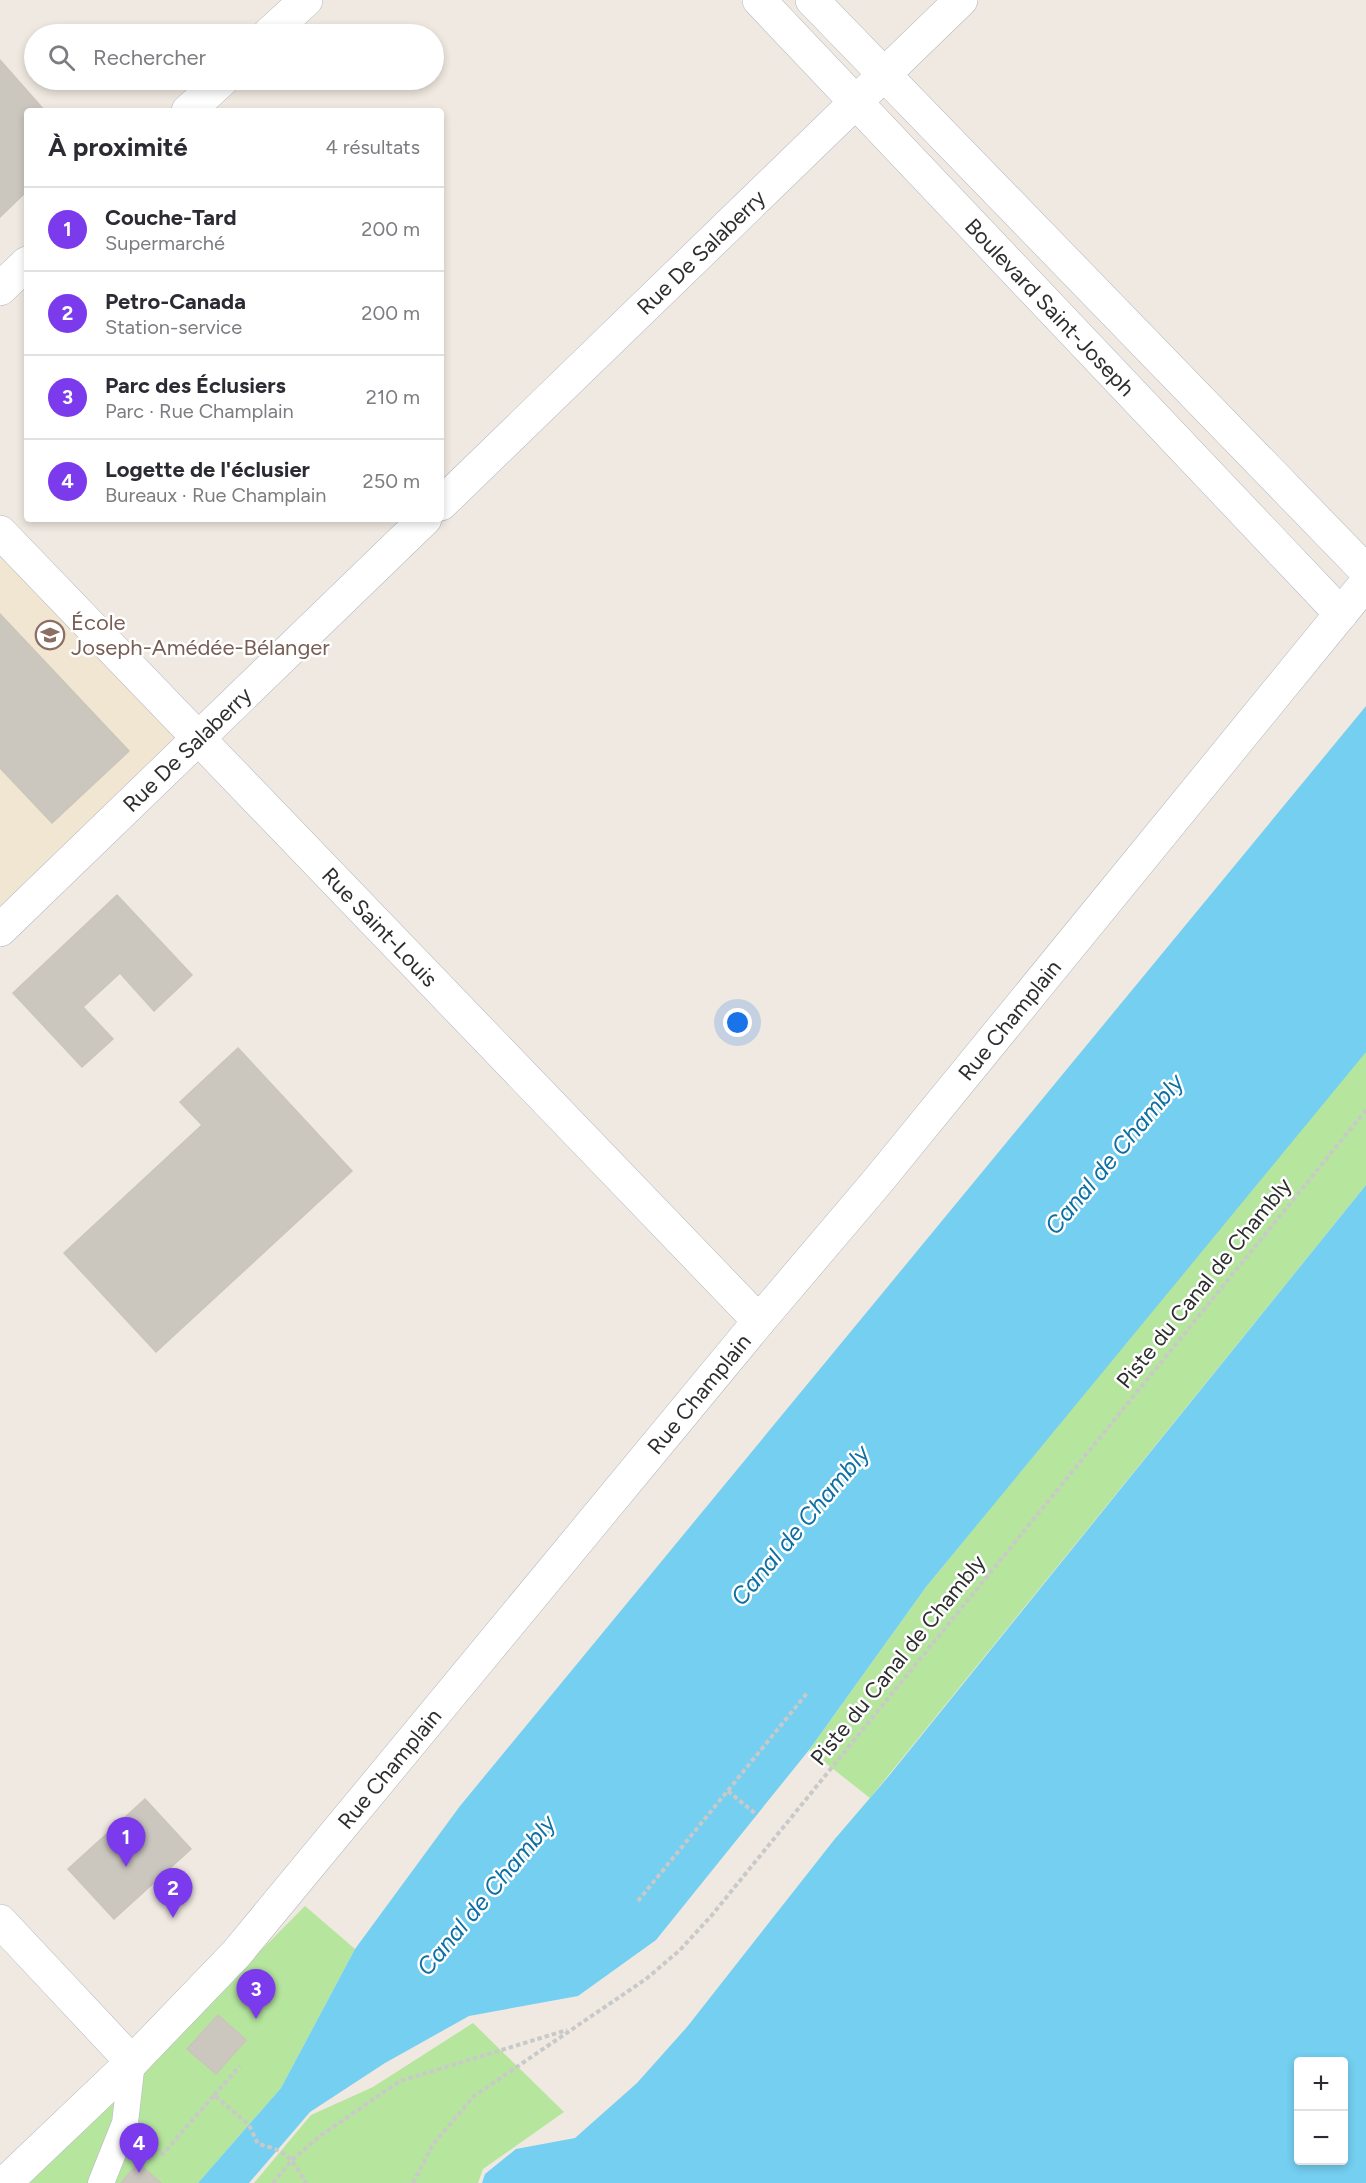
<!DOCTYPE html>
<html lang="fr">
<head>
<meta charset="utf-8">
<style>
	:root { --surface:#fff; --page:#f7f7f7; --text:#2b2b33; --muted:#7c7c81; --line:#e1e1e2; --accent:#7c3aed }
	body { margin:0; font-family:Figtree,sans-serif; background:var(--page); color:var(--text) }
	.controls { position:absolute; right:18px; bottom:18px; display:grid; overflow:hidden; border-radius:6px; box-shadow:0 3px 9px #0003 }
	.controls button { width:54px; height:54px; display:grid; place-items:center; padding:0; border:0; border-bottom:2px solid var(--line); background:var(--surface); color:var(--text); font:30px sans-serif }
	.you { position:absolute; left:738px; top:1023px; width:21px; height:21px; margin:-15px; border:4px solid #fff; border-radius:50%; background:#1a73e8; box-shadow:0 0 0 9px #1a73e833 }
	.badge { display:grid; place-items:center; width:39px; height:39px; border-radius:50%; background:var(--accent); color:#fff; font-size:20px; font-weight:700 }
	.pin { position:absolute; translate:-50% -50px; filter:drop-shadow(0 2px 3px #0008) }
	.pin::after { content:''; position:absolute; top:32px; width:21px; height:18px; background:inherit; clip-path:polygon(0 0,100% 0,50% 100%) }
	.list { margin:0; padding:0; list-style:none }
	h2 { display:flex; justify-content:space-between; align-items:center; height:78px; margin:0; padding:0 24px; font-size:26px }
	h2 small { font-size:20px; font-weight:400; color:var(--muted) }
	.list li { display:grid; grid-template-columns:39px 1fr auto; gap:18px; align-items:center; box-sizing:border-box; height:84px; padding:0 24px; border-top:2px solid var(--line) }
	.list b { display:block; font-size:22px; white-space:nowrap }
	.list p { margin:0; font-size:20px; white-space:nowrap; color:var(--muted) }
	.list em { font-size:20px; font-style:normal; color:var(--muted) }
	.icon { flex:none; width:33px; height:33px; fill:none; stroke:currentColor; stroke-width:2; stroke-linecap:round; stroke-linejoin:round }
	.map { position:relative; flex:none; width:1366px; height:2183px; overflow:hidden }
	.search { position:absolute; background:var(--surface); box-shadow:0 3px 9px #0003; left:24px; top:24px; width:420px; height:66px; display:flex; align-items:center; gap:15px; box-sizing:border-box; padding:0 21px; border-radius:33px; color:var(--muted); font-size:22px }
	.panel { position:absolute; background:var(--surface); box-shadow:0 3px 9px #0003; left:24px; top:108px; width:420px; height:414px; border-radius:6px }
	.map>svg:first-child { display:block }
	.education { fill:#f0e6d1 }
	.green { fill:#b6e59e }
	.water { fill:#75cff0; fill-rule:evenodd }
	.building { fill:#cbc7bf; stroke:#cbc5ba; stroke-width:1.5 }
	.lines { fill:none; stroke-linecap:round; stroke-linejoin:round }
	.pedestrian-casing { stroke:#b4b7c1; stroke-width:27 }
	.minor-casing { stroke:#b4b7c1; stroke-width:34 }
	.tertiary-casing { stroke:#b4b7c1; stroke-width:34 }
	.path { stroke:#c9c9c9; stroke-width:4; stroke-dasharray:4.5 3; stroke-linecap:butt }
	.pedestrian { stroke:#fff; stroke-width:26 }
	.minor { stroke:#fff; stroke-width:33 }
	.tertiary { stroke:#fff; stroke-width:33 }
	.labels { text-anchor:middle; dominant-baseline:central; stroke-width:5; stroke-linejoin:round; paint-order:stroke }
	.street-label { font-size:22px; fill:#2e2e2e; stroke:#fff }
	.education-label { font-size:22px; fill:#785e54; stroke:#fff; text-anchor:start }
	.water-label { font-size:24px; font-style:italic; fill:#0d6fa3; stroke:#fff }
</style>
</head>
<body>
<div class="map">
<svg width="1366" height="2183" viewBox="0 0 1366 2183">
	<rect width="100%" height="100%" fill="#efe9e1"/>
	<polygon class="education" points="0,532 198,738 0,930"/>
	<g class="green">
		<polygon points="1366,1049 1366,1185 870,1798 809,1750 926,1587"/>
		<polygon points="305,1906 355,1949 281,2088 198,2183 29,2183"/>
		<polygon points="473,2023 564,2112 483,2169 478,2183 254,2183 311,2115 373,2087"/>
	</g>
	<g class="water">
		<polygon points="1366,706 1366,1052 926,1587 809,1750 656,1940 578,1996 469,2016 385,2063 310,2112 249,2183 198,2183 281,2088 355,1949 460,1806"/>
		<path d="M1366,1185V2183H482L485,2174L516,2149L575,2138L637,2083L687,2027L834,1840L888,1777ZM1298,2062H1344V2160H1298Z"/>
	</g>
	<g class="building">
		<polygon points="0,60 45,111 27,111 27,191 0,217"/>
		<polygon points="0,614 129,751 52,823 0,768"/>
		<polygon points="117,895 192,975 154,1011 120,973 83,1007 113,1039 82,1067 13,993"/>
		<polygon points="238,1048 352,1171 156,1352 64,1253 202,1125 180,1102"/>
		<polygon points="145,1799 191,1849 114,1919 68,1869"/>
		<polygon points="218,2015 246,2040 216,2074 187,2049"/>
		<polygon points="138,2163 161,2183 121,2183"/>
	</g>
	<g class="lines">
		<g class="pedestrian-casing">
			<polyline id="pedestrian" points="101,2183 125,2123 132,2062"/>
		</g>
		<g class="minor-casing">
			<g id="minor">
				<path id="s1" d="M759,0L1341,614"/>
				<polyline points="812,0 1366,571"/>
				<polyline points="269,34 306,0"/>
				<polyline points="188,111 222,80"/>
				<polyline points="0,289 27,263"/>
				<path id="s2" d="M441,504L961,0"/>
				<path id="s3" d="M0,532L759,1321"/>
				<path id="s4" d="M0,930L425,519"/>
				<polyline points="0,1921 132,2062"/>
			</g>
		</g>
		<g class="tertiary-casing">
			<g id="tertiary">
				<path id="s5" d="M5,2183L132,2062L236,1954L759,1321L877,1182L1366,583"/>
			</g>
		</g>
		<g class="path">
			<polyline points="728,1791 757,1815"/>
			<polyline points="638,1901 808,1692"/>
			<polyline points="214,2095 240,2066"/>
			<path d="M149,2143L163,2154L214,2095L249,2125L258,2144C288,2151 291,2158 306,2183"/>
			<polyline points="273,2183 292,2160 320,2136 400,2081 567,2030"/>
			<polyline points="413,2183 433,2144 474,2096 646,1979 680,1950 712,1915 1366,1110"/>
		</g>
		<use href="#pedestrian" class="pedestrian"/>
		<use href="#minor" class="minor"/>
		<use href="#tertiary" class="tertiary"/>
	</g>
	<defs>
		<g id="school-ring" transform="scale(1.5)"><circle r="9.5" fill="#fff" stroke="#8d6e63" stroke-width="1.5"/><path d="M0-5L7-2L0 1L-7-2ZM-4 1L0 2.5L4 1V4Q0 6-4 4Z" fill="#8d6e63"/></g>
	</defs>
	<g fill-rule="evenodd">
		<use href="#school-ring" x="50" y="635"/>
	</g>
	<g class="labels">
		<g class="street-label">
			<text stroke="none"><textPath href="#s2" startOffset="362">Rue De Salaberry</textPath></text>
			<text stroke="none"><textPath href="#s1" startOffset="423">Boulevard Saint-Joseph</textPath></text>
			<text stroke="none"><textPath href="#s4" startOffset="260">Rue De Salaberry</textPath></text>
			<text stroke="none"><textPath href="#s3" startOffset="548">Rue Saint-Louis</textPath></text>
			<text stroke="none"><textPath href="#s5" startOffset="1538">Rue Champlain</textPath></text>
			<text transform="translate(1204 1283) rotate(-51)">Piste du Canal de Chambly</text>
			<text stroke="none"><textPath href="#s5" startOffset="1052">Rue Champlain</textPath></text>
			<text transform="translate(898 1660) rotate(-51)">Piste du Canal de Chambly</text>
			<text stroke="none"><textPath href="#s5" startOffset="566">Rue Champlain</textPath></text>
		</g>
		<g class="education-label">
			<text x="71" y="622">École<tspan x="71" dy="25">Joseph-Amédée-Bélanger</tspan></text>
		</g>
		<g class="water-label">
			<text transform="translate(1114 1154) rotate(-50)">Canal de Chambly</text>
			<text transform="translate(800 1525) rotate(-50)">Canal de Chambly</text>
			<text transform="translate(486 1895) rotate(-50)">Canal de Chambly</text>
		</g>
	</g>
</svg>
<div class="controls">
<button>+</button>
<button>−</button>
</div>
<div class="you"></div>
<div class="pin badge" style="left:126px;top:1867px">1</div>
<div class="pin badge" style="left:173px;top:1918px">2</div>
<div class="pin badge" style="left:256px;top:2019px">3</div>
<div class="pin badge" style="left:139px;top:2173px">4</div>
<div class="search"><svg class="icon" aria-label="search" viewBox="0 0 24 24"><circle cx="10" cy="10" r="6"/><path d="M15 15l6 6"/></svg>Rechercher</div>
<section class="panel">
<h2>À proximité<small>4 résultats</small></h2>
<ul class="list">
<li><span class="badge">1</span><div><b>Couche-Tard</b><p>Supermarché</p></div><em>200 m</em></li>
<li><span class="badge">2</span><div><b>Petro-Canada</b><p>Station-service</p></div><em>200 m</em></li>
<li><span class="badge">3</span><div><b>Parc des Éclusiers</b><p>Parc · Rue Champlain</p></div><em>210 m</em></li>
<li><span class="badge">4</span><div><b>Logette de l'éclusier</b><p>Bureaux · Rue Champlain</p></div><em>250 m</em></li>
</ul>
</section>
</div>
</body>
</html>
